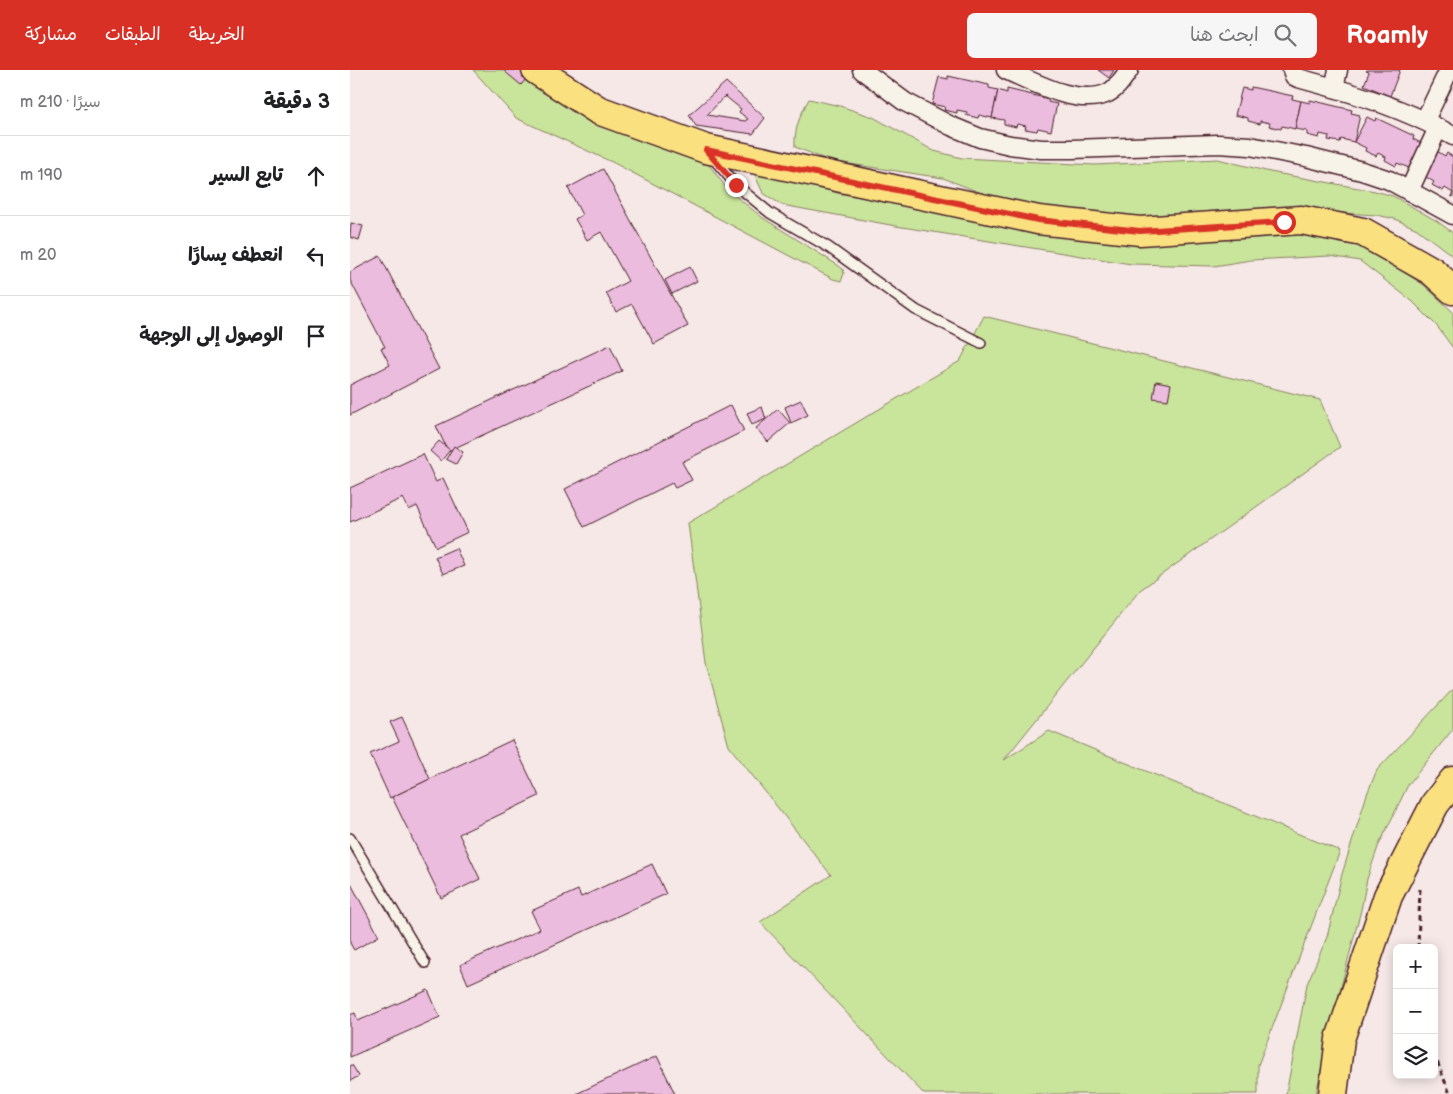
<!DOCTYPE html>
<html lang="ar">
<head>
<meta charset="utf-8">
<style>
	:root { --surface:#fff; --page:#f6f6f6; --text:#202124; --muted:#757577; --line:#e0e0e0; --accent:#d93025 }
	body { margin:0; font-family:"Balsamiq Sans","Playpen Sans Arabic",sans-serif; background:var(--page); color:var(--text); direction:rtl }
	.controls { position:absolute; right:15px; bottom:15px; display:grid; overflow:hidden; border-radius:8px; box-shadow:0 2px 12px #0003 }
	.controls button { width:45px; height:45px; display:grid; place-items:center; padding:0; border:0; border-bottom:1px solid var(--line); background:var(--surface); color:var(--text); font:25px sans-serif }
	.stop { position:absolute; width:15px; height:15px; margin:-11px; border:4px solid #d93025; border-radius:50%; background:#fff }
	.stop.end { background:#d93025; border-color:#fff; box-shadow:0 1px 5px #0008 }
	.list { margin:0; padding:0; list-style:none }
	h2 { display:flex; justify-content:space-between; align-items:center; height:65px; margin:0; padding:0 20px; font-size:21px }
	h2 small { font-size:16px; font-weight:400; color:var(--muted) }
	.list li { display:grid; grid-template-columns:32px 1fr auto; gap:15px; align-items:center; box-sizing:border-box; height:80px; padding:0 20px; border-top:1px solid var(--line) }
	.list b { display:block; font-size:19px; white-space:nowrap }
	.list em { font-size:16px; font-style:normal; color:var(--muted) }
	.icon { flex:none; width:28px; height:28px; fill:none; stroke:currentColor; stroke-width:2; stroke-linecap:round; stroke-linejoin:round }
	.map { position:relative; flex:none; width:1103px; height:1024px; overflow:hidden; direction:ltr }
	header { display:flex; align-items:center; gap:30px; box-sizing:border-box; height:70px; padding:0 25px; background:var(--accent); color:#fff }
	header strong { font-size:24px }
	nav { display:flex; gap:28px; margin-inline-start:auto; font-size:18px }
	.search { width:350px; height:45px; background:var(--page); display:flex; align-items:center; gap:12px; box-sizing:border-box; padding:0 18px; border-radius:8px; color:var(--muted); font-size:19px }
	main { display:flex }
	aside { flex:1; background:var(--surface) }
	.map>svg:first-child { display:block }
	.green { fill:#c9e49b; stroke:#8a8263 }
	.building { fill:#ebbcde; stroke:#4a1f2b; fill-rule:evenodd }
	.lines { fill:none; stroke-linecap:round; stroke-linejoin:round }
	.service-casing { stroke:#4a1f2b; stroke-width:12 }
	.minor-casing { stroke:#4a1f2b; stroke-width:21 }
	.primary-casing { stroke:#4a1f2b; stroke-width:31 }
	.path { stroke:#4a1f2b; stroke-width:3; stroke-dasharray:5 4; stroke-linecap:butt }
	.service { stroke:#f7f3e8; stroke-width:9 }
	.minor { stroke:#f7f3e8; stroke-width:18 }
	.primary { stroke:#fbe080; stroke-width:28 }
	.route { stroke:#d93025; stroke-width:6 }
</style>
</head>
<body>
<header>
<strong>Roamly</strong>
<div class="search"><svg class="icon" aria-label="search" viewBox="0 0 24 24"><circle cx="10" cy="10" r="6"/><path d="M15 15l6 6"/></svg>ابحث هنا</div>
<nav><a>الخريطة</a><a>الطبقات</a><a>مشاركة</a></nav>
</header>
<main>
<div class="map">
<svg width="1103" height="1024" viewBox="0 0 1103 1024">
	<rect width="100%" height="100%" fill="#f5e8e6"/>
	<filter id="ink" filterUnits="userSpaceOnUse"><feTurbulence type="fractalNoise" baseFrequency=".02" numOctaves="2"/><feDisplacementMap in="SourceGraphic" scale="10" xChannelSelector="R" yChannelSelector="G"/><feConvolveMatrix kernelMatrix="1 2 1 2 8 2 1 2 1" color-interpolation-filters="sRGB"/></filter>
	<g filter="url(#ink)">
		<g class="green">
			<polygon points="123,0 174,0 356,91 378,120 413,148 489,196 493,199 494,204 491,211 483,209 264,93 166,48"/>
			<path d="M459,29L490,36L523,47L584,81L612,88L745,95L868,89L920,102L1025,121L1043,126L1087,151L1103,163V186L1067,159L1045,149L1027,145L977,142L863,150L735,149L647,129L593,108L480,91L445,77C444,59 450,45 459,29Z"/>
			<polygon points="404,103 465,116 487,123 567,137 932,161 999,170 1030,183 1052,201 1074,215 1103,242 1103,278 1086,255 1062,231 1010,191 980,186 901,190 864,196 781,194 546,156 432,135 413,123"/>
			<polygon points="634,246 970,330 990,377 790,520 654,690 699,661 990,781 908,995 908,1024 574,1024 410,852 481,805 379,676 356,593 338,453 610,291"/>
			<polygon points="1103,619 1103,659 1058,715 1028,777 1017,809 1011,840 979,963 966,1024 936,1024 957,914 977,867 992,804 1017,724 1027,700"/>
		</g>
		<g class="building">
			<polygon points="153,0 177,0 181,3 171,15"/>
			<polygon points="748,0 764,0 759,8"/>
			<polygon points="1017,0 1050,0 1040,26 1014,15 1019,2 1016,1"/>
			<polygon points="598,6 639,15 639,18 648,20 642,48 629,45 628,48 616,45 617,42 607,40 607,43 594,40 595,37 582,34 589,7 598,9"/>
			<path d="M376,12L415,48L403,64L346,56L339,45ZM375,26L391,39L389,42L398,49L395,51L357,45Z"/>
			<polygon points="901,17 943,26 942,29 951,31 945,59 932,56 931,59 919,56 920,53 910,51 910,54 898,51 898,48 885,45 892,18 901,20"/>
			<polygon points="657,19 699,29 698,32 707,34 701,61 688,58 687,61 675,59 676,56 667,54 666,57 654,54 654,50 642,48 648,20 657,23"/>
			<polygon points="960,30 1002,40 1001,43 1010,45 1004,72 991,69 990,72 978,70 979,66 970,64 969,68 957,65 957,61 945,59 951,31 960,33"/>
			<polygon points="1017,47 1025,51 1026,48 1064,66 1063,69 1071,73 1059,98 1047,93 1046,96 1035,90 1036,87 1028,83 1026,86 1015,81 1016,78 1004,72"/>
			<polygon points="1087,81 1095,86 1097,83 1103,87 1103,127 1101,126 1103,123 1095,118 1093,121 1082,115 1084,112 1073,105"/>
			<polygon points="253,99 338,256 304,274 282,234 266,242 256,223 278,211 251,162 237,170 225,149 232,145 218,118"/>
			<polygon points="1,153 13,156 9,170 0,167"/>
			<polygon points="30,186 89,299 0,345 0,315 40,295 31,278 35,277 0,210 0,202"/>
			<polygon points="340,197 347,211 322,224 315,210"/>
			<polygon points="260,275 272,301 98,381 86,356"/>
			<polygon points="806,311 821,314 818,330 803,328"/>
			<polygon points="451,330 458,345 441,353 435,337"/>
			<polygon points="381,335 394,361 332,392 342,410 325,418 322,413 234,457 215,419"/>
			<polygon points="412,337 416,349 402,355 397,343"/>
			<polygon points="428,339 440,353 418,372 406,358"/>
			<polygon points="89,371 100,380 91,391 80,381"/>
			<polygon points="104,376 113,382 106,394 96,389"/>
			<polygon points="73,384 86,412 93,408 118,462 86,477 67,436 59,440 53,428 0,452 0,418"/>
			<polygon points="106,478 114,496 93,504 85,487"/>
			<polygon points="52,647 80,709 40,728 20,684 49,671 40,652"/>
			<polygon points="162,670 189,726 109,764 130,809 91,828 42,727"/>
			<polygon points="302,794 316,824 118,914 110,895 190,859 181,841 228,820 231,827"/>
			<polygon points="0,812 29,866 4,880 0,873"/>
			<polygon points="78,920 90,947 0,987 0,945 5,943 8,951"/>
			<polygon points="307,986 325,1024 226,1024"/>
			<polygon points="2,995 9,1006 0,1011 0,996"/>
		</g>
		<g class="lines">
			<g class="service-casing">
				<g id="service">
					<polyline points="362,87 386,115 420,143 478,177 566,240 631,273"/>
					<polyline points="0,768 75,893"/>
				</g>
			</g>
			<g class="minor-casing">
				<g id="minor">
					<polyline points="512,0 555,32 601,56 630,68 660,75 691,79 722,79 868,74 900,76 956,87 1012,101 1039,110 1103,145"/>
					<path d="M656,0C684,12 727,37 758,23C768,18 773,8 779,0"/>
					<polyline points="942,0 944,6 948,8 984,18 988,0"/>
					<path d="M984,18C1026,30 1065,44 1103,66"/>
					<polyline points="1075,50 1099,0"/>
					<polyline points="1059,121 1088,58"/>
				</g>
			</g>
			<g class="primary-casing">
				<g id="primary">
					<polyline points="186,0 248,40 356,79 688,150 790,161 951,150 1013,162 1082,201 1103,220"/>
					<polyline points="983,1024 990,969 1038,826 1085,734 1103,711"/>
				</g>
			</g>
			<g class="path">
				<polyline points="1068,878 1070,818"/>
				<polyline points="1084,984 1100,1024"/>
			</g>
			<use href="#service" class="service"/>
			<use href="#minor" class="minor"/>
			<use href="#primary" class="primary"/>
		</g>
	</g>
	<g class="lines" filter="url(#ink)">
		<polyline class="route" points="386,115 356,80 688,150 790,161 934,152"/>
	</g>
</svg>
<div class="controls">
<button>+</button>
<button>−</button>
<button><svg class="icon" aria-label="layers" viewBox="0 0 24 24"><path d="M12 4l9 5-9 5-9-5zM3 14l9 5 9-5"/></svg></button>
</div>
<div class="stop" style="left:934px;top:152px"></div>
<div class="stop end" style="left:386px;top:115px"></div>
</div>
<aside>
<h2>3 دقيقة<small>سيرًا · 210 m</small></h2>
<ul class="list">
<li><svg class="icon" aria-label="ahead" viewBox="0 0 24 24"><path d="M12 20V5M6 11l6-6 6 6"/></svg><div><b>تابع السير</b></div><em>190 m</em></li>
<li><svg class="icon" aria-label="left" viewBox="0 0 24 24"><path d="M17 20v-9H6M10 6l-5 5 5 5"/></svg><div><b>انعطف يسارًا</b></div><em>20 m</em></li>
<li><svg class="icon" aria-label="arrive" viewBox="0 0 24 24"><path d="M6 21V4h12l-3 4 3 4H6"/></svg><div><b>الوصول إلى الوجهة</b></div></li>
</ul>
</aside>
</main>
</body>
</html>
